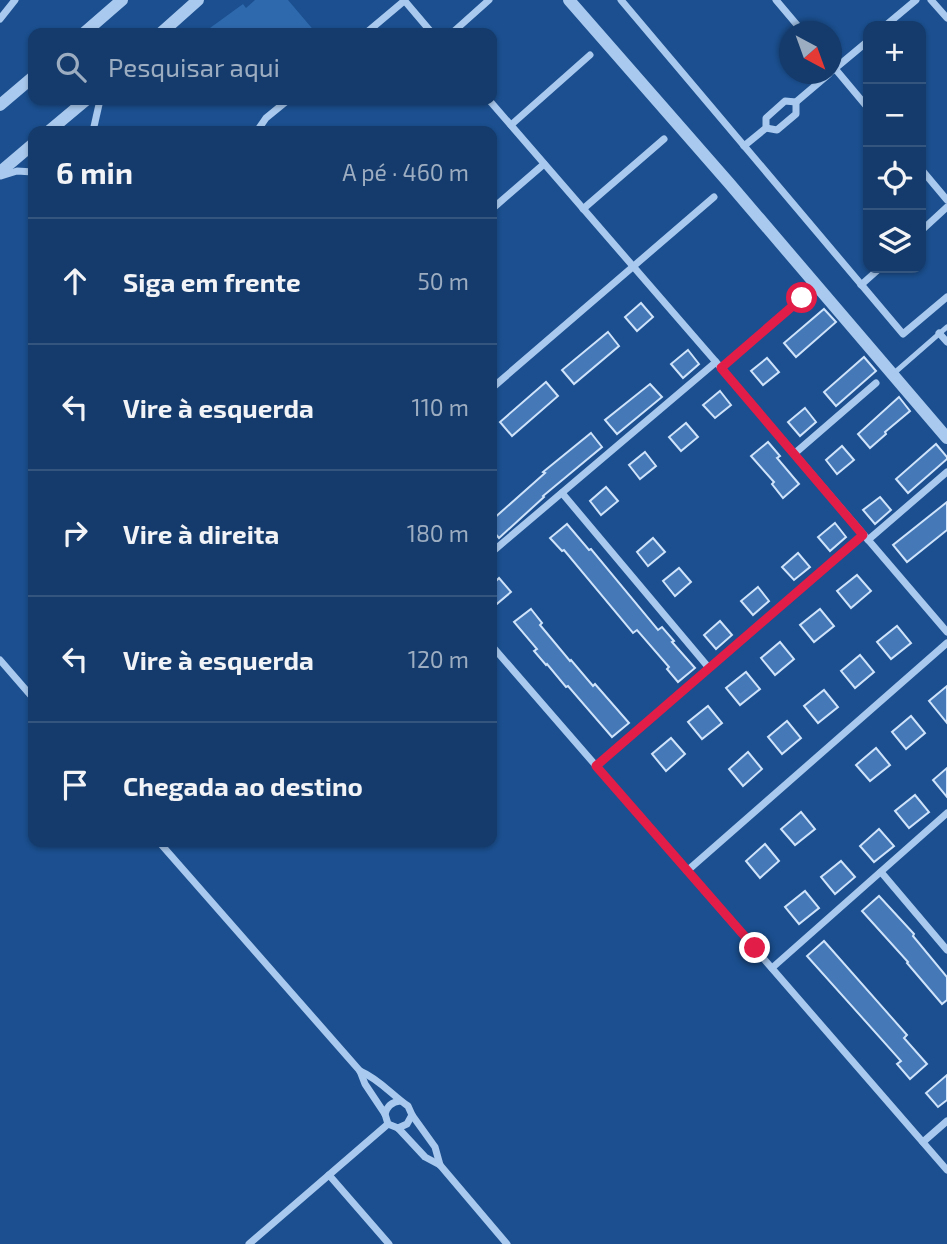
<!DOCTYPE html>
<html lang="pt">
<head>
<meta charset="utf-8">
<style>
	:root { --surface:#143b6b; --page:#214673; --text:#f1f3f6; --muted:#9dadc1; --line:#33557e }
	body { margin:0; font-family:"Exo 2",sans-serif; background:var(--page); color:var(--text) }
	.controls { position:absolute; right:21px; top:21px; display:grid; overflow:hidden; border-radius:14px; box-shadow:0 2px 5px #0004 }
	.controls button { width:63px; height:63px; display:grid; place-items:center; padding:0; border:0; border-bottom:2px solid var(--line); background:var(--surface); color:var(--text); font:35px sans-serif }
	.compass { position:absolute; left:779px; top:21px; width:63px; height:63px; border-radius:50%; background:var(--surface); box-shadow:0 2px 5px #0004; rotate:139deg }
	.stop { position:absolute; width:21px; height:21px; margin:-16px; border:5px solid #e11d48; border-radius:50%; background:#fff }
	.stop.end { background:#e11d48; border-color:#fff; box-shadow:0 2px 7px #0008 }
	.list { margin:0; padding:0; list-style:none }
	h2 { display:flex; justify-content:space-between; align-items:center; height:91px; margin:0; padding:0 28px; font-size:30px }
	h2 small { font-size:23px; font-weight:400; color:var(--muted) }
	.list li { display:grid; grid-template-columns:46px 1fr auto; gap:21px; align-items:center; box-sizing:border-box; height:126px; padding:0 28px; border-top:2px solid var(--line) }
	.list b { display:block; font-size:26px; white-space:nowrap }
	.list em { font-size:23px; font-style:normal; color:var(--muted) }
	.icon { flex:none; width:38px; height:38px; fill:none; stroke:currentColor; stroke-width:2; stroke-linecap:round; stroke-linejoin:round }
	.map { position:relative; flex:none; width:947px; height:1244px; overflow:hidden }
	.search { position:absolute; background:var(--surface); box-shadow:0 2px 5px #0004; left:28px; top:28px; width:469px; height:77px; display:flex; align-items:center; gap:18px; box-sizing:border-box; padding:0 24px; border-radius:14px; color:var(--muted); font-size:26px }
	.panel { position:absolute; background:var(--surface); box-shadow:0 2px 5px #0004; left:28px; top:126px; width:469px; height:721px; border-radius:14px }
	.map>svg:first-child { display:block }
	.green { fill:#2e69ad }
	.building { fill:#4478b7; stroke:#cfe3fa; stroke-width:2 }
	.lines { fill:none; stroke-linecap:round; stroke-linejoin:round }
	.service { stroke:#a9c9ee; stroke-width:5 }
	.minor { stroke:#a9c9ee; stroke-width:7 }
	.tertiary { stroke:#a9c9ee; stroke-width:12 }
	.route { stroke:#e11d48; stroke-width:9 }
</style>
</head>
<body>
<div class="map">
<svg width="947" height="1244" viewBox="0 0 947 1244">
	<rect width="100%" height="100%" fill="#1b4f8f"/>
	<polygon class="green" points="255,0 288,0 316,33 214,33 210,28 243,4 246,8"/>
	<g class="building">
		<polygon points="641,303 653,317 637,331 625,317"/>
		<polygon points="824,309 836,322 796,357 784,343"/>
		<polygon points="608,332 619,346 574,384 562,370"/>
		<polygon points="688,350 699,364 683,378 671,364"/>
		<polygon points="864,357 876,371 836,406 824,392"/>
		<polygon points="767,358 779,372 763,385 751,371"/>
		<polygon points="546,382 558,396 512,436 500,422"/>
		<polygon points="650,384 662,397 617,434 605,420"/>
		<polygon points="720,391 731,405 715,418 703,405"/>
		<polygon points="899,397 910,411 885,432 886,434 870,448 858,434"/>
		<polygon points="805,408 816,422 800,436 788,422"/>
		<polygon points="686,423 698,437 681,451 669,437"/>
		<polygon points="591,433 602,447 543,496 544,497 499,538 492,530 492,520 545,473 543,472"/>
		<polygon points="768,442 780,456 777,458 799,484 783,498 772,484 774,482 751,456"/>
		<polygon points="936,444 947,457 947,459 908,493 896,479"/>
		<polygon points="842,446 854,460 837,474 826,460"/>
		<polygon points="645,452 656,466 640,479 629,465"/>
		<polygon points="606,487 618,501 601,515 590,501"/>
		<polygon points="880,497 891,510 875,524 863,510"/>
		<polygon points="947,502 947,530 907,562 893,545"/>
		<polygon points="835,523 846,537 830,551 818,537"/>
		<polygon points="567,524 589,550 591,549 658,630 662,627 674,641 672,642 695,668 678,682 667,669 669,667 637,630 633,633 564,550 562,551 550,538"/>
		<polygon points="653,538 665,552 648,566 637,552"/>
		<polygon points="798,553 810,567 794,580 782,567"/>
		<polygon points="679,568 691,582 675,596 663,581"/>
		<polygon points="857,575 871,591 851,608 837,591"/>
		<polygon points="499,578 511,592 492,608 492,585"/>
		<polygon points="758,587 769,601 753,615 741,601"/>
		<polygon points="531,609 542,623 540,625 570,661 571,660 593,686 595,684 629,723 612,737 568,686 566,687 547,664 546,665 534,651 537,649 514,622"/>
		<polygon points="820,609 834,626 814,642 800,625"/>
		<polygon points="720,621 732,635 716,649 704,635"/>
		<polygon points="897,626 911,643 891,659 877,642"/>
		<polygon points="780,642 794,659 775,675 761,658"/>
		<polygon points="860,655 874,672 855,688 841,671"/>
		<polygon points="746,672 760,689 740,705 726,688"/>
		<polygon points="947,686 947,723 929,701"/>
		<polygon points="824,690 838,707 818,723 804,706"/>
		<polygon points="708,706 722,723 702,739 688,722"/>
		<polygon points="911,716 925,733 906,749 892,732"/>
		<polygon points="787,721 801,738 782,754 768,737"/>
		<polygon points="671,738 685,754 666,771 652,754"/>
		<polygon points="876,748 890,765 870,781 856,765"/>
		<polygon points="748,752 762,769 743,786 729,769"/>
		<polygon points="947,768 947,797 933,780"/>
		<polygon points="915,795 929,812 909,828 895,811"/>
		<polygon points="801,812 815,829 795,845 781,829"/>
		<polygon points="879,829 894,846 874,862 860,846"/>
		<polygon points="765,844 779,861 760,878 746,861"/>
		<polygon points="841,861 855,877 835,894 821,877"/>
		<polygon points="805,891 819,908 799,924 785,907"/>
		<polygon points="879,896 914,934 913,936 947,977 947,1000 942,1004 907,963 908,962 862,911"/>
		<polygon points="824,941 907,1035 904,1038 927,1064 910,1079 897,1064 901,1061 807,956"/>
		<polygon points="947,1075 947,1100 938,1107 926,1093"/>
	</g>
	<g class="lines">
		<polyline class="service" points="893,374 947,327"/>
		<g class="minor">
			<polyline points="404,0 432,33"/>
			<polyline points="621,0 903,334 947,297"/>
			<polyline points="776,0 803,32"/>
			<polyline points="931,0 947,18"/>
			<polyline points="0,19 15,0"/>
			<polyline points="885,26 916,0"/>
			<polyline points="366,33 404,1"/>
			<polyline points="452,33 489,0"/>
			<polyline points="832,65 868,108"/>
			<polyline points="832,71 868,41"/>
			<polyline points="489,100 716,362 947,632"/>
			<polyline points="511,125 590,55"/>
			<polyline points="766,128 777,130 796,114 796,102"/>
			<polyline points="93,131 100,100"/>
			<polyline points="257,131 266,118 288,100"/>
			<polyline points="744,146 766,128 766,118 785,101 796,102 829,74"/>
			<polyline points="921,169 947,200"/>
			<polyline points="1,176 17,171 33,172"/>
			<polyline points="492,209 544,164"/>
			<polyline points="583,209 664,139"/>
			<polyline points="921,231 947,207"/>
			<polyline points="861,285 880,268"/>
			<polyline points="939,333 947,342"/>
			<polyline points="721,368 802,298"/>
			<polyline points="492,388 714,197"/>
			<polyline points="794,454 876,383"/>
			<polyline points="562,493 709,668"/>
			<polyline points="868,540 947,472"/>
			<polyline points="492,552 716,362"/>
			<polyline points="492,646 947,1170"/>
			<polyline points="0,660 33,698"/>
			<polyline points="596,766 863,535"/>
			<polyline points="159,842 360,1071 365,1084 385,1114 388,1124 398,1128 425,1157 440,1165 507,1244"/>
			<polyline points="687,871 947,643"/>
			<polyline points="881,872 947,950"/>
			<polyline points="772,968 947,813"/>
			<path d="M360,1071C379,1079 392,1095 408,1106L412,1115L435,1147L440,1165"/>
			<path d="M385,1114C387,1106 392,1102 400,1101"/>
			<polyline points="398,1128 407,1124 412,1115"/>
			<polyline points="923,1142 947,1121"/>
			<polyline points="329,1175 389,1244"/>
			<polyline points="249,1244 388,1124"/>
		</g>
		<g class="tertiary">
			<polyline points="569,0 729,183 947,438"/>
			<polyline points="84,33 122,0"/>
			<polyline points="161,33 198,0"/>
			<polyline points="0,105 33,77"/>
			<polyline points="49,131 86,100"/>
			<polyline points="0,172 33,144"/>
		</g>
	</g>
	<g class="lines">
		<polyline class="route" points="755,948 596,766 863,535 721,368 802,298"/>
	</g>
</svg>
<div class="controls">
<button>+</button>
<button>−</button>
<button><svg class="icon" aria-label="locate" viewBox="0 0 24 24"><circle cx="12" cy="12" r="6"/><path d="M12 2v4M12 18v4M2 12h4M18 12h4"/></svg></button>
<button><svg class="icon" aria-label="layers" viewBox="0 0 24 24"><path d="M12 4l9 5-9 5-9-5zM3 14l9 5 9-5"/></svg></button>
</div>
<svg class="compass" viewBox="-18 -18 36 36"><path d="M0-13l5 13h-10z" fill="#e53935"/><path d="M0 13l5-13h-10z" fill="#9dadc1"/></svg>
<div class="stop" style="left:802px;top:298px"></div>
<div class="stop end" style="left:755px;top:948px"></div>
<div class="search"><svg class="icon" aria-label="search" viewBox="0 0 24 24"><circle cx="10" cy="10" r="6"/><path d="M15 15l6 6"/></svg>Pesquisar aqui</div>
<section class="panel">
<h2>6 min<small>A pé · 460 m</small></h2>
<ul class="list">
<li><svg class="icon" aria-label="ahead" viewBox="0 0 24 24"><path d="M12 20V5M6 11l6-6 6 6"/></svg><div><b>Siga em frente</b></div><em>50 m</em></li>
<li><svg class="icon" aria-label="left" viewBox="0 0 24 24"><path d="M17 20v-9H6M10 6l-5 5 5 5"/></svg><div><b>Vire à esquerda</b></div><em>110 m</em></li>
<li><svg class="icon" aria-label="right" viewBox="0 0 24 24"><path d="M7 20v-9h11M14 6l5 5-5 5"/></svg><div><b>Vire à direita</b></div><em>180 m</em></li>
<li><svg class="icon" aria-label="left" viewBox="0 0 24 24"><path d="M17 20v-9H6M10 6l-5 5 5 5"/></svg><div><b>Vire à esquerda</b></div><em>120 m</em></li>
<li><svg class="icon" aria-label="arrive" viewBox="0 0 24 24"><path d="M6 21V4h12l-3 4 3 4H6"/></svg><div><b>Chegada ao destino</b></div></li>
</ul>
</section>
</div>
</body>
</html>
